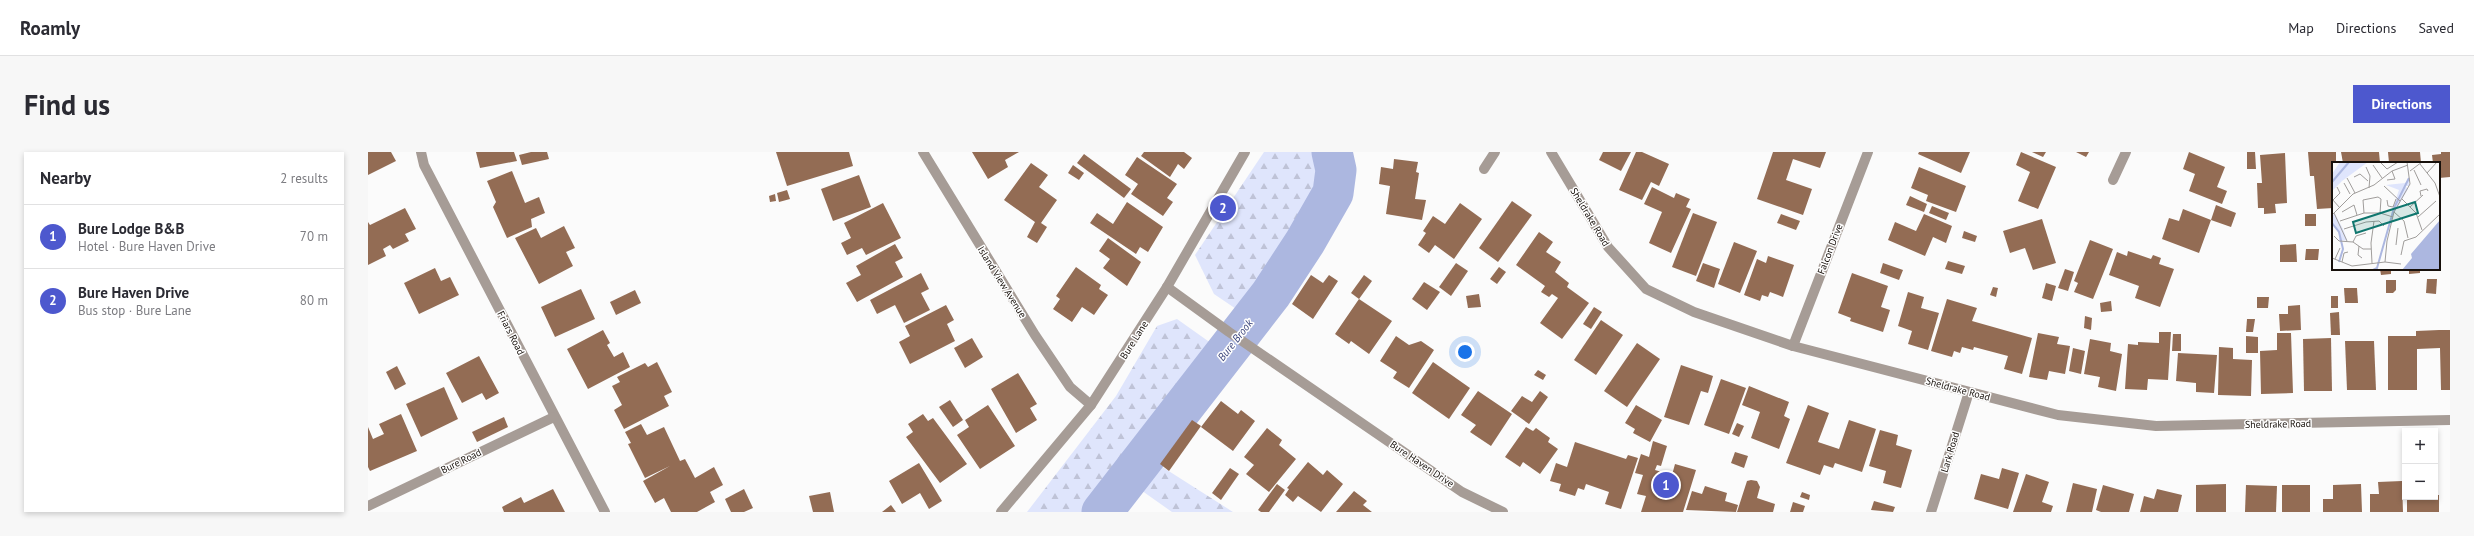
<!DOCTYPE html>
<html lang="en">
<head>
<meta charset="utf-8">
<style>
	:root { --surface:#fff; --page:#f7f7f7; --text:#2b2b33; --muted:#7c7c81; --line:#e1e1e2; --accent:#4d58ce }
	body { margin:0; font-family:"PT Sans",sans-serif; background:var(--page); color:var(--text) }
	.controls { position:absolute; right:12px; bottom:12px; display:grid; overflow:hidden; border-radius:0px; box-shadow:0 2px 6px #0003 }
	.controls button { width:36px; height:36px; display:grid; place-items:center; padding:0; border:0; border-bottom:1px solid var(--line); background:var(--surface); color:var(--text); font:20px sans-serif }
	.you { position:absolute; left:1097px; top:200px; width:14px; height:14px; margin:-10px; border:3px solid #fff; border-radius:50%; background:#1a73e8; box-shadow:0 0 0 6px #1a73e833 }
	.badge { display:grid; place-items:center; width:26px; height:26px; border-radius:50%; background:var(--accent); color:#fff; font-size:13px; font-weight:700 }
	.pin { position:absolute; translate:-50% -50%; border:2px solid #fff; box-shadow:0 1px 4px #0006 }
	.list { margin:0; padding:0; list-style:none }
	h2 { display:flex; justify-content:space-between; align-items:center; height:52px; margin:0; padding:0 16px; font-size:17px }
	h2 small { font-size:13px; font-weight:400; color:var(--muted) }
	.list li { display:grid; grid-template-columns:26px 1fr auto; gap:12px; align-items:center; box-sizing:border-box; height:64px; padding:0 16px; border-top:1px solid var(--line) }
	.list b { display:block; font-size:15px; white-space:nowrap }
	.list p { margin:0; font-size:13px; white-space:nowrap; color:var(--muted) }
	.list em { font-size:13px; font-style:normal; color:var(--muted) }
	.map { position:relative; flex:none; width:2082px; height:360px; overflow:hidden; border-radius:0px }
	header { display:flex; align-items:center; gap:24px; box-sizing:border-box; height:56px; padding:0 20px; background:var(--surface); border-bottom:1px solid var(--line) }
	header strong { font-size:19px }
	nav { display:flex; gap:22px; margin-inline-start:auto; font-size:14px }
	.intro { display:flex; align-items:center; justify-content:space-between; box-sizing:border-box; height:96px; padding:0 24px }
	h1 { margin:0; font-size:28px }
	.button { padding:10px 18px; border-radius:0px; background:var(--accent); color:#fff; font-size:14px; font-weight:700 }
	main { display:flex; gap:24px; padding:0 24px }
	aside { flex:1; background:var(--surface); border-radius:0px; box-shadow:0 2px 6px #0003 }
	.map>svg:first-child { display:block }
	.forest { fill:url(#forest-firs) }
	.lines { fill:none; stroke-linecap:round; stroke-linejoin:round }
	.river { stroke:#acb7e0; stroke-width:41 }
	.building { fill:#936c54 }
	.minor { stroke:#a69c96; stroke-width:10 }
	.labels { text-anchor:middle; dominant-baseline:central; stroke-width:3; stroke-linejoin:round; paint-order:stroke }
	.street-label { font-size:10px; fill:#17100b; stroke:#fff }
	.water-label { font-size:11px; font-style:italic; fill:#3e477d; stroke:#fff }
	.inset-river { fill:none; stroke:#acb7e0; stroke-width:2 }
	.inset-road { fill:none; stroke:#a09d9b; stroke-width:1 }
	.view { fill:#0f766e; fill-opacity:0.15; stroke:#0f766e; stroke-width:2 }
	.inset-edge { fill:none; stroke:#17100b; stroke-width:2 }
</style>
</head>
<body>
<header>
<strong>Roamly</strong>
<nav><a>Map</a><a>Directions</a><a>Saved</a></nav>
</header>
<div class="intro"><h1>Find us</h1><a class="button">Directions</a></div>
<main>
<aside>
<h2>Nearby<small>2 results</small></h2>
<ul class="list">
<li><span class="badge">1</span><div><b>Bure Lodge B&amp;B</b><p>Hotel · Bure Haven Drive</p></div><em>70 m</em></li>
<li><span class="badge">2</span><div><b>Bure Haven Drive</b><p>Bus stop · Bure Lane</p></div><em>80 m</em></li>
</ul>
</aside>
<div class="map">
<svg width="2082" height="360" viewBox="0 0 2082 360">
	<defs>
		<pattern id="forest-firs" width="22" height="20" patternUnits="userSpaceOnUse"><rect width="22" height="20" fill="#dfe5fc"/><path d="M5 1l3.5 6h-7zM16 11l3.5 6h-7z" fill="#bfc3d7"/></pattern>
	</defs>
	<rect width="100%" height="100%" fill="#fbfbfb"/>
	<g class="forest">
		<polygon points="896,0 980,0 877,163 846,142 827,103"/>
		<polygon points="809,167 864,206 785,309 865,360 804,360 770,336 748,360 659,360 748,244 789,174"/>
	</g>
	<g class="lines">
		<polyline class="river" points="734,360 903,142 937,90 965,41 968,18 964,0"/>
	</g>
	<g class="building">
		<polygon points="0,0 23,0 28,9 0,23"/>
		<polygon points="108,0 146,0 149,9 112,16"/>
		<polygon points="163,0 179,0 181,7 154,13 151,3"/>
		<polygon points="408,0 481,0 485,14 419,34"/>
		<polygon points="604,0 651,0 637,8 640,15 620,27"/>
		<polygon points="776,0 816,0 824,6 816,17 810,12 802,25 773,4"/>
		<polygon points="1235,0 1263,0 1253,19 1231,8"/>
		<polygon points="1268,0 1274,0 1301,12 1291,34 1283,30 1274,48 1251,38"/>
		<polygon points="1405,0 1458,0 1452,16 1425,7 1418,28 1444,37 1435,63 1389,47"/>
		<polygon points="1551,0 1602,0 1593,21 1550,2"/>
		<polygon points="1653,0 1688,15 1670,57 1650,49 1662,20 1648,13"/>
		<polygon points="1664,0 1678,0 1675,5"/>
		<polygon points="1708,0 1721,0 1718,5"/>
		<polygon points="1821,0 1857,15 1849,35 1859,39 1854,52 1821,39 1827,22 1815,17"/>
		<polygon points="1879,0 1887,0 1888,17 1879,17"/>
		<polygon points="1940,0 1968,0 1968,11 1965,11 1965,56 1949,57 1946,24 1942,24"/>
		<polygon points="1973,0 2011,0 2012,11 1975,11"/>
		<polygon points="2020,0 2052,0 2053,11 2021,11"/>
		<polygon points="2073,0 2082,0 2082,25 2071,26 2071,11 2065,11 2064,3 2073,2"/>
		<polygon points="1917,1 1919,51 1907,52 1908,61 1896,62 1896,56 1890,56 1889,31 1894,31 1892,3"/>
		<polygon points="716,2 763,37 756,46 709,11"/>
		<polygon points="769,5 809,32 799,46 805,50 795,64 763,42 770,32 757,23"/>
		<polygon points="1026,7 1050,10 1048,20 1051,21 1047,47 1058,48 1054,68 1018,62 1022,34 1011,32 1013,15 1025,17"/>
		<polygon points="663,11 680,23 671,35 689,48 673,71 679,75 669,91 659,85 667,70 636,48"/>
		<polygon points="705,13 716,21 711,28 700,21"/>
		<polygon points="1551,15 1598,34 1588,60 1558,49 1560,43 1543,36"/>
		<polygon points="144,19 157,51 171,45 177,61 163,67 164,75 139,86 125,55 128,50 119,29"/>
		<polygon points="491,23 503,55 465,69 453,37"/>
		<polygon points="1284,35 1306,46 1308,41 1322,47 1318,55 1323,57 1303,101 1281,91 1294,60 1276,52"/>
		<polygon points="419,38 422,47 411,50 409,41"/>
		<polygon points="407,42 408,49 402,50 401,44"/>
		<polygon points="1542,44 1559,52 1556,60 1538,53"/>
		<polygon points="1144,49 1164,63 1130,110 1111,96"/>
		<polygon points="759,50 795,75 780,100 772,95 768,102 722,71 729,61 745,72"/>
		<polygon points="515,51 533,86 498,103 494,96 479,103 473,91 483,86 476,71"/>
		<polygon points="1092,51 1114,67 1086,107 1067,93 1061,101 1050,93 1058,81 1055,79 1065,64 1077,72"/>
		<polygon points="1848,53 1868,61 1863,75 1843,68"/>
		<polygon points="1564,54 1581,61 1578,68 1561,61"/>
		<polygon points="37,56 48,77 37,82 41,89 25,97 22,93 15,97 18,104 0,113 0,70 2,73"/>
		<polygon points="1815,57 1843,68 1831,101 1794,87 1801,66 1811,69"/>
		<polygon points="1325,61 1349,70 1328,124 1304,115"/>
		<polygon points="1413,62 1432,69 1428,78 1409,71"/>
		<polygon points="1556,62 1584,74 1578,91 1565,85 1557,104 1520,88 1527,70 1548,79"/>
		<rect x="1937" y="62" width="11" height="12"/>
		<polygon points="1674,67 1688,111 1665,118 1657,96 1642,101 1635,79"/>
		<polygon points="196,74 207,96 198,100 205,114 171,132 147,86 168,76 173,86"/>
		<polygon points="1596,79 1609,84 1607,90 1594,86"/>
		<polygon points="1171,80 1185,90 1178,100 1193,110 1187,120 1201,131 1199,135 1221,151 1194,187 1172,171 1190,146 1184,142 1181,145 1173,140 1177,134 1148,113"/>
		<polygon points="740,86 773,110 759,134 735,116 742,107 731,99"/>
		<polygon points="1722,88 1745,97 1725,147 1706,140 1710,131 1706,129"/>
		<polygon points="1366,90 1389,99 1372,141 1350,132"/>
		<polygon points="527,92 535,106 527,110 535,125 489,150 478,131 493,123 488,114"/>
		<polygon points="1928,92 1929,110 1912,110 1912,93"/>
		<polygon points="1938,97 1951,97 1950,108 1937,108"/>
		<polygon points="1760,99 1783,107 1785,103 1793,106 1791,112 1806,117 1792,155 1767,146 1771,134 1741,123 1749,100 1759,104"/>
		<polygon points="1400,104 1426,113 1415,145 1402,140 1400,145 1394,143 1392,149 1376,143 1389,107 1398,111"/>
		<polygon points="1580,109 1597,114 1594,122 1577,117"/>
		<polygon points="1088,111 1100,119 1083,144 1071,135"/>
		<polygon points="1335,111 1352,117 1346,136 1328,129"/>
		<polygon points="1515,111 1535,118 1531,128 1512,121"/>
		<polygon points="708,115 733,133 731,137 740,143 726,163 714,155 704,170 685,157 692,147 688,144"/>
		<polygon points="1131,115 1138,120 1129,132 1122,127"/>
		<polygon points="67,116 73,129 82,125 91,143 51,162 36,131"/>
		<polygon points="1697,117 1706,120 1700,139 1690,136"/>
		<polygon points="2012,117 2023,117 2023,122 2013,123"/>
		<polygon points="2041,117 2052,117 2052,121 2041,122"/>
		<polygon points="553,121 561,137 553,141 562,158 536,171 527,153 509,162 502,148"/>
		<polygon points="1484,121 1520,134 1513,155 1522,158 1515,180 1482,169 1483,166 1470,161"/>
		<polygon points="943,123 955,131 961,123 970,129 945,167 924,152"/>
		<polygon points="996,123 1004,129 991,147 983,141"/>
		<polygon points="2059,127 2069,127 2068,142 2058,141"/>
		<polygon points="2018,128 2028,128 2028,138 2025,141 2018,141"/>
		<polygon points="1056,130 1072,140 1059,158 1044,147"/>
		<polygon points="1678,131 1688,134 1684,149 1674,146"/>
		<polygon points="1625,135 1630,136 1628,145 1622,143"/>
		<polygon points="1976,136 1989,136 1990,151 1977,151"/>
		<polygon points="213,137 227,167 187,185 173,155"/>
		<polygon points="267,138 273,151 248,163 242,150"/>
		<polygon points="1540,140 1556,145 1553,156 1571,161 1560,198 1540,192 1544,179 1530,174"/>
		<polygon points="1111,142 1113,155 1100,156 1098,144"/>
		<rect x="1963" y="144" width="7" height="12"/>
		<polygon points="1889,145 1901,145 1900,156 1889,156"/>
		<polygon points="991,147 1024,169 1001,202 983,189 981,192 967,182"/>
		<polygon points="1579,147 1609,156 1604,169 1664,186 1654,222 1636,217 1640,204 1606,195 1605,198 1594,195 1592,201 1586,199 1584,205 1563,199"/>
		<polygon points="1743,149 1744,159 1733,160 1732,151"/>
		<polygon points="578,153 586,168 579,172 587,189 542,212 531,190 542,184 537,174"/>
		<polygon points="1932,153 1933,178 1912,179 1911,162 1920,162 1920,154"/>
		<polygon points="1226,155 1234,160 1223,177 1215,172"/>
		<polygon points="1971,160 1972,183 1963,183 1962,161"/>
		<polygon points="1717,164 1724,166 1723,178 1716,176"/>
		<polygon points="1879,167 1887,167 1885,180 1878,180"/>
		<polygon points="1233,168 1255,183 1228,223 1206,208"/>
		<polygon points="235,178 242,191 239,193 246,205 255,200 262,215 220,237 199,197"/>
		<polygon points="2071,178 2082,178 2082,238 2073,238 2072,196 2049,197 2049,238 2020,238 2020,184 2048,184 2048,179"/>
		<polygon points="1791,180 1803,180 1800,228 1780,227 1779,238 1757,237 1760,192 1770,193 1770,190 1791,191"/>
		<polygon points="1670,181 1691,185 1689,192 1702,194 1697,222 1681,219 1679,228 1661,225"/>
		<polygon points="1909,181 1923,181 1925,241 1893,242 1892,199 1909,198"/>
		<polygon points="1805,182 1813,182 1813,199 1804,199"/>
		<polygon points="1028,184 1041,193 1053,189 1066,198 1041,236 1025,226 1029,220 1012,209"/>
		<polygon points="1878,184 1890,185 1890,201 1878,201"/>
		<polygon points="604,186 615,205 597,216 586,196"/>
		<polygon points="1963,186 1964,239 1936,239 1935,187"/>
		<polygon points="1722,187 1743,191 1742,199 1754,202 1748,239 1730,235 1732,225 1716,222"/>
		<polygon points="1977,189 2006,189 2008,238 1979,238"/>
		<polygon points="1269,191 1292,207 1259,255 1236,239"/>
		<polygon points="1851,195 1865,196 1865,207 1884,208 1883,244 1850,243"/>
		<polygon points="1705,196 1717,199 1713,222 1701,219"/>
		<polygon points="1810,201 1849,203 1846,241 1828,240 1828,231 1808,229"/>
		<polygon points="111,204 131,241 118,248 114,241 94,251 78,221"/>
		<polygon points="289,210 304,240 296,244 301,254 256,277 246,258 254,253 244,234 252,230 249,225 277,211 280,215"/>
		<polygon points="1065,210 1102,236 1081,267 1044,241"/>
		<polygon points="1313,213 1345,224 1340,241 1333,239 1321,273 1296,265"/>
		<polygon points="29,214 38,232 27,238 18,220"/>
		<polygon points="1170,218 1178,223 1175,228 1166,223"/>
		<polygon points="650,221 669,252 662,256 669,268 648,281 623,237"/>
		<polygon points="1353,227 1378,236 1361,282 1336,273"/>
		<polygon points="1381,234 1421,250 1416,264 1422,267 1411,297 1383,286 1392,260 1374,253"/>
		<polygon points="76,235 90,267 53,285 38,252"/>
		<polygon points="1110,239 1144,262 1123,294 1102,280 1108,273 1093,263"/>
		<polygon points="1172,239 1180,245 1161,272 1143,259 1154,244 1164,250"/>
		<polygon points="582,248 595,268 585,275 571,255"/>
		<polygon points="853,249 870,262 873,258 887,269 865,299 833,275"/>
		<polygon points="620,253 647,294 612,317 589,283 601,275 597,268"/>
		<polygon points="1268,253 1294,268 1282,290 1265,281 1267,277 1257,271"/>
		<polygon points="1440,253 1461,261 1450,290 1471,297 1481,268 1508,277 1494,320 1467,311 1465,316 1456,313 1452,323 1418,311"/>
		<polygon points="33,262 49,299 2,319 0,315 0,275 5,287 16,282 11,272"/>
		<polygon points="555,262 560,269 565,266 599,312 572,331 538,285 545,280 540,272"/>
		<polygon points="136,265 140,275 109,290 104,280"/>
		<polygon points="824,268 833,274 801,319 792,312"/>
		<polygon points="1369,271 1376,274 1371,285 1364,282"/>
		<polygon points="273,272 279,283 296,275 312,309 317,307 327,326 346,315 355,333 342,340 347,350 329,360 303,360 296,346 287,351 275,329 302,314 277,326 260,292 263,291 257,280"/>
		<polygon points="1158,275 1165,279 1168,276 1182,286 1180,290 1190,297 1172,322 1155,310 1152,315 1137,305"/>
		<polygon points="899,276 914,288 911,293 928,307 901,340 878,322 886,313 876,305"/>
		<polygon points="1512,278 1530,283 1528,293 1544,298 1533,336 1515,331 1518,319 1501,314"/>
		<polygon points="1285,289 1299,294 1293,314 1289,313 1287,318 1304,323 1307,312 1328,318 1315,360 1273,360 1278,344 1269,342 1275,323 1267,321 1273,302 1281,305"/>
		<polygon points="1207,290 1258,307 1260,303 1270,306 1253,357 1237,352 1241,340 1218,332 1216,338 1210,336 1207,344 1191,339 1193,332 1182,329 1188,311 1199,315"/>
		<polygon points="1367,300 1380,304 1376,316 1363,311"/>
		<polygon points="940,310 955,323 959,318 975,332 953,360 930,344 925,350 917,343 921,337 919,336"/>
		<polygon points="551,311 574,349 561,357 552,341 534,352 521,329"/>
		<polygon points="862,316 871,322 853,348 844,341"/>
		<polygon points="1634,316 1651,321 1640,357 1606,347 1613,322 1631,327"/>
		<polygon points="1658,322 1681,330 1674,350 1685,354 1683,360 1645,360"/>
		<polygon points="1383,328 1389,329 1392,335 1389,346 1407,352 1405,360 1369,360 1379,329"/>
		<polygon points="2034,329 2035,360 2002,360 2002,342 2011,342 2010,330"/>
		<polygon points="1705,331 1729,337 1724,360 1698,360"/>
		<polygon points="909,332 917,338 901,360 893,360 890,358"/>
		<polygon points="1858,332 1858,360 1828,360 1828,333"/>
		<polygon points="1993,332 1994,360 1955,360 1955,347 1965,347 1965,333"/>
		<polygon points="1735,333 1766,342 1761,360 1733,360 1728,358"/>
		<polygon points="1878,333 1909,334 1908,360 1877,360"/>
		<rect x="1914" y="333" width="28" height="27"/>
		<polygon points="1337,334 1359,341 1357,349 1370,353 1368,360 1318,358 1324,339 1334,342"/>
		<polygon points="185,337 197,360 136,360 134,355 153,345 156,351"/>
		<polygon points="376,337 385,356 376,360 363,360 357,347"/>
		<polygon points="1789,337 1814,343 1810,360 1772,360 1776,344 1786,347"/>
		<polygon points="986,339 999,349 995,353 1004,360 968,360"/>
		<polygon points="462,340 466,360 445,360 441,344"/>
		<polygon points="1434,340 1442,343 1441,348 1432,345"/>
		<polygon points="2067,343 2071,343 2071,360 2039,360 2039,345 2067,345"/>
		<polygon points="1506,349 1527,355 1525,360 1503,358"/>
		<polygon points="1425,350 1437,354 1435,360 1422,360"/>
		<polygon points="523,353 528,360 514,360"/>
	</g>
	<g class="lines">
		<g class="minor">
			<polyline points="53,0 56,13 237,360"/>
			<polyline points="555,0 667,183 702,235 723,253"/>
			<polyline points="1183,0 1240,95 1278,137 1326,160 1425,194 1690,263 1788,274 2082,268"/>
			<polyline points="1116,17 1127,0"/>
			<polyline points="1745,28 1758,0"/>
			<polyline points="799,135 861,180 1094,340 1135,360"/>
			<polyline points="1425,194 1500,0"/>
			<polyline points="0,354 186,265"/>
			<polyline points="633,360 723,253 799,135 877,0"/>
			<polyline points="1563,360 1601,240"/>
		</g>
	</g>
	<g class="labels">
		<g class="street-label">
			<text transform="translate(1222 65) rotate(59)">Sheldrake Road</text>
			<text transform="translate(1462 97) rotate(-69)">Falcon Drive</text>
			<text transform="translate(634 130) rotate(58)">Island View Avenue</text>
			<text transform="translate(143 181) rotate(63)">Friars Road</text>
			<text transform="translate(766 188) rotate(-58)">Bure Lane</text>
			<text transform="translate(1590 237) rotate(15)">Sheldrake Road</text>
			<text transform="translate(1910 272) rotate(-1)">Sheldrake Road</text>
			<text transform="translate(1582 300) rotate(-73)">Lark Road</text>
			<text transform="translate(93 309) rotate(-26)">Bure Road</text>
			<text transform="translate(1054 312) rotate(34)">Bure Haven Drive</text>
		</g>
		<g class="water-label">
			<text transform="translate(867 188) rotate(-52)">Bure Brook</text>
		</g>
	</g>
	<g transform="translate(1964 10)">
		<rect width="108" height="108" fill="#fbfbfb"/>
		<path d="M8,0H21L9,16L10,19L0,29V12ZM77,17V24H73L76,27L61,53H59L60,49L57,48H60L67,28L54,23L73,21ZM3,52L11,67L15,78L7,79V71L0,62V53Z" fill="#dfe5fc"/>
		<path d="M21,0H36L10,19L7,14Z" fill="#dfe5fc"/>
		<path d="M108,58V108H70L80,96L79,92Z" fill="#acb7e0"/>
		<path class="inset-river" d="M0,20L17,0M0,61L7,70L11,87L7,100M41,108L45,106L62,46L77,16"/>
		<path class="inset-road" d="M49,1L55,7L66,0M88,2L103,21L108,35M41,3L50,16M34,5L38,14L37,26M82,8L89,23M78,9L90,0M95,11L105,0M22,15L28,12L36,19M15,16L23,31M55,18L63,17L60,9M12,21L18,32M52,24L68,39M89,34L88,29L95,27L96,29M0,37L8,46M70,37L84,51L90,68M1,38L8,31L5,25M55,38L56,44L61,45L64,37M78,45L91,33M10,50L22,43L25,53M62,50L72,59L76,76M2,51L15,79M32,51L31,38L46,35L49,37L48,51M0,53L21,32L42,23L60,9L76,3M86,55L104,39M8,59L32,51H48L61,55M12,67L34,60L47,59L52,64M2,74L7,79L21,80L31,87H39M21,80L24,74L34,71M64,83L66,66M27,84L26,93L30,96M69,93L72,79L84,75L108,52M0,96L20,104L53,100L69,102M3,97L8,86M10,100L12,91L16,90M53,100L55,79L62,50L78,22L75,0M40,101L39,81L42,59"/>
		<path class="view" d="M83,40L86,51L24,71L21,60Z"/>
		<rect width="108" height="108" class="inset-edge"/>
	</g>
</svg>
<div class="controls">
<button>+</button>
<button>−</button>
</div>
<div class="you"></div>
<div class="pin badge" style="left:1298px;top:333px">1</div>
<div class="pin badge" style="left:855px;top:56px">2</div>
</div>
</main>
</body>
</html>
